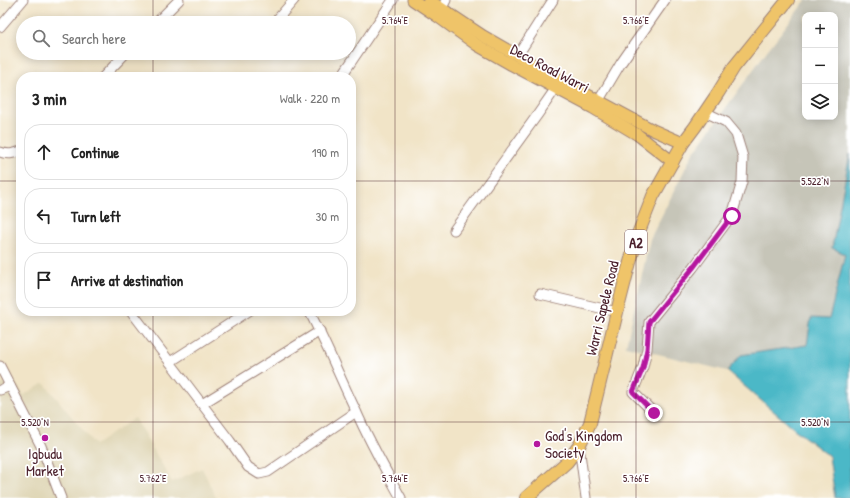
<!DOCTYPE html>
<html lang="en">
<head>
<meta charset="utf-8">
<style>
	:root { --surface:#fff; --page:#f2f2f2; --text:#222; --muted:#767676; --line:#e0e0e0 }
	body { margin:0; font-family:"Patrick Hand",sans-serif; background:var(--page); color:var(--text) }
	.controls { position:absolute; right:12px; top:12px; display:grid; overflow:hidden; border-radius:8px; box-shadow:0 2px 10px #0003 }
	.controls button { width:36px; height:36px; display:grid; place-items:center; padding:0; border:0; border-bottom:1px solid var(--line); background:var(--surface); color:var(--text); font:20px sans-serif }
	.stop { position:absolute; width:12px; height:12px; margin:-9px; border:3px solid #b5179e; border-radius:50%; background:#fff }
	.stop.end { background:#b5179e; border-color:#fff; box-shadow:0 1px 4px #0008 }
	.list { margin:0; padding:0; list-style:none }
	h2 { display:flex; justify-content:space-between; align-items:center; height:52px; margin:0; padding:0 16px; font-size:17px }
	h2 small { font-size:13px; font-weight:400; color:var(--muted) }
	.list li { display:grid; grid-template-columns:26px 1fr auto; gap:12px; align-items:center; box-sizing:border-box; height:56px; margin:0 8px 8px; padding:0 8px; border:1px solid var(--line); border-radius:16px }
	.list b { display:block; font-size:15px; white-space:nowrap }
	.list em { font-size:13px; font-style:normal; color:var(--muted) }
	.icon { flex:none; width:22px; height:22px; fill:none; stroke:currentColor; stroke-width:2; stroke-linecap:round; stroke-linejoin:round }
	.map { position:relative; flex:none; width:850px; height:498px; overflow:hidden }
	.search { position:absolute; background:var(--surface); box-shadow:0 2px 10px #0003; left:16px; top:16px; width:340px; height:44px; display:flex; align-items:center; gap:10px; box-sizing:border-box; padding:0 14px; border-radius:22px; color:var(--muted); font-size:15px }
	.panel { position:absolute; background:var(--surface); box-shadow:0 2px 10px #0003; left:16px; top:72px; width:340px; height:244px; border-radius:16px }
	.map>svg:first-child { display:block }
	.built { fill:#e0d7b7 }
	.industrial { fill:#c6c5b8; fill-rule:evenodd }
	.water { fill:#4bb8c7; stroke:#4a6c79 }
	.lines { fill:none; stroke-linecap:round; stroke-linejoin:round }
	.minor-casing { stroke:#9e8279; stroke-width:11 }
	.major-casing { stroke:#9e8279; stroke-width:13 }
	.highway-casing { stroke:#9e8279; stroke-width:14 }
	.minor { stroke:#fff; stroke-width:9 }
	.major { stroke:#efc469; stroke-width:11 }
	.highway { stroke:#efc469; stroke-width:12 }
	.route { stroke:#b5179e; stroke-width:5 }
	.ticks { fill:none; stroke:#4a1f2b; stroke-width:1; stroke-opacity:0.45 }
	.poi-dot { fill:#b5179e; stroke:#fff; stroke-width:1.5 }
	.labels { text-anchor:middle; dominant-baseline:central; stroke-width:3.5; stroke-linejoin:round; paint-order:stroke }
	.shield { fill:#fff; stroke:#80626b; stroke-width:1 }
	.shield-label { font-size:14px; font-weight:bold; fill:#4a1f2b }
	.street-label { font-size:15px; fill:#4a1f2b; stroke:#fff }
	.poi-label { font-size:15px; fill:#4a1f2b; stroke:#fff; text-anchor:start }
	.ticks-label { font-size:10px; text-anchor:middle; fill:#4a1f2b; stroke:#fff; stroke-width:3.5; stroke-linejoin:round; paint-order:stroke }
</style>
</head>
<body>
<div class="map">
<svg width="850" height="498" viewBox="0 0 850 498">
	<rect width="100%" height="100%" fill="#fff"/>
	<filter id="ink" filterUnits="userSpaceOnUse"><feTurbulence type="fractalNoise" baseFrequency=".025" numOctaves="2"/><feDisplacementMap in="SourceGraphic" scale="8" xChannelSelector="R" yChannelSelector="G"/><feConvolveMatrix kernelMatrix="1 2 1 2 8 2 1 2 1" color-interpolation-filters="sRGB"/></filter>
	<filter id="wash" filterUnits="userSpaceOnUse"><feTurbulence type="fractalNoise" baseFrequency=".012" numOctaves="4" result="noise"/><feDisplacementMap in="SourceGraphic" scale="16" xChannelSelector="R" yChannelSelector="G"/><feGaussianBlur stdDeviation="0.9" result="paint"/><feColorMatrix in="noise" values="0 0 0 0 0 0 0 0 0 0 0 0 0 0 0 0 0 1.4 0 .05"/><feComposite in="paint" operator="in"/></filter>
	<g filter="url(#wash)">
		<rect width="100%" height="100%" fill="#f1e4c7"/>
		<polygon class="built" points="13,380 24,395 44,383 95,445 135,418 172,482 202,468 216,498 0,498 0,385"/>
		<path class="industrial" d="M806,0H850V154L832,248L845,254L829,319L811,318L807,345L741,355L727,371L626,346L650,239L692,155L766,52ZM805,15H835V117H805Z"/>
		<polygon class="water" points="850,154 850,498 835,498 829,456 793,428 727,371 741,355 807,345 811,318 829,319 845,254 832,248"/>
	</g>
	<g filter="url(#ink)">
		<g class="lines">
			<g class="minor-casing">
				<g id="minor">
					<polyline points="442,8 446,0"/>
					<polyline points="156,23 179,0"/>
					<polyline points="274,23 294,0"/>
					<polyline points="0,27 23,0"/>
					<polyline points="518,55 553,0"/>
					<polyline points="103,77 126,53"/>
					<polyline points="341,77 393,0"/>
					<polyline points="599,100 621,63 665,0"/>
					<path d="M0,152C8,155 13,154 21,151"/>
					<polyline points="454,230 538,114 556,88"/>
					<polyline points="540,294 617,312"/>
					<polyline points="131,311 230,441 248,467 259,474 268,472 356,412"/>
					<path d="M309,311C326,343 340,378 356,411C369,441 385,469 401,498"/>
					<polyline points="170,362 249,311"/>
					<polyline points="0,366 41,446 61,498"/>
					<polyline points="0,390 10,386"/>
					<polyline points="202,404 320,331"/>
					<polyline points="654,413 633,392 643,367 647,349 649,322 693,268 732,215 742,182 743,157 736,134 726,122 705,112"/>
					<polyline points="579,446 586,498"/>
				</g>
			</g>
			<g class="major-casing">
				<g id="major">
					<polyline points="413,0 437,16 477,45 512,65 593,108 638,135 673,162"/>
					<polyline points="429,0 483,36 560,80 653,130 683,143"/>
				</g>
			</g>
			<g class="highway-casing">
				<polyline id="highway" points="526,498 567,462 579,446 590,423 617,312 627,273 638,234 653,196 683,143 695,127 718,93 734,67 788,0"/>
			</g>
			<use href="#minor" class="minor"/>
			<use href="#major" class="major"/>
			<use href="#highway" class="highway"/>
		</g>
	</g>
	<g class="lines" filter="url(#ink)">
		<polyline class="route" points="654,413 633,392 643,368 647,349 649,322 693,268 732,216"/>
	</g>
	<path class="ticks" d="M153,0V23M395,0V498M636,0V498M153,53V77M0,181H21M351,181H850M153,311V498M0,422H850"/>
	<g class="poi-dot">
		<circle cx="45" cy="438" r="4"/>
		<circle cx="537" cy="444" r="4"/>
	</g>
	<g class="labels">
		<rect class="shield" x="625" y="230" width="22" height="24" rx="3"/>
		<g class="shield-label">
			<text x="636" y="242">A2</text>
		</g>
		<g class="street-label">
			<text transform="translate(550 68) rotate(28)">Deco Road Warri</text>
			<text transform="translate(602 308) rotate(-76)">Warri Sapele Road</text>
		</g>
		<g class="poi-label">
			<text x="545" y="435">God's Kingdom<tspan x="545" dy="17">Society</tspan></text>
			<text x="45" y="453" text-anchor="middle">Igbudu<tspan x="45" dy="17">Market</tspan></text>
		</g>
	</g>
	<g class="ticks-label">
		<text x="395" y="24">5.764°E</text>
		<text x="636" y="24">5.766°E</text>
		<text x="815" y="185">5.522°N</text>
		<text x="35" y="426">5.520°N</text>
		<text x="815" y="426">5.520°N</text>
		<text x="153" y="482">5.762°E</text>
		<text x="395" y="482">5.764°E</text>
		<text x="636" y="482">5.766°E</text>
	</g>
</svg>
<div class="controls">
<button>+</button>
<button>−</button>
<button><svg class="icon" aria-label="layers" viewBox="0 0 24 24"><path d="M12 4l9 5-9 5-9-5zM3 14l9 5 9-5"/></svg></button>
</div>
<div class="stop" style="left:732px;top:216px"></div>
<div class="stop end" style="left:654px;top:413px"></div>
<div class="search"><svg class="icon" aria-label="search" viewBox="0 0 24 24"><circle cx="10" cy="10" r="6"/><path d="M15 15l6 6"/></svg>Search here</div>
<section class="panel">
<h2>3 min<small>Walk · 220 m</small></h2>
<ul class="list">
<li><svg class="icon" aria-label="ahead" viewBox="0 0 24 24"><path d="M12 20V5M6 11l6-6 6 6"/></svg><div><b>Continue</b></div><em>190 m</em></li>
<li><svg class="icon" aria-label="left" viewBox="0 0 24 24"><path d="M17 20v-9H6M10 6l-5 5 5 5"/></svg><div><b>Turn left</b></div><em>30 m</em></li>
<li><svg class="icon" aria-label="arrive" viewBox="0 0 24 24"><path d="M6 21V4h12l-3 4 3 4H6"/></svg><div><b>Arrive at destination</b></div></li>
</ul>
</section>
</div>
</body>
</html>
